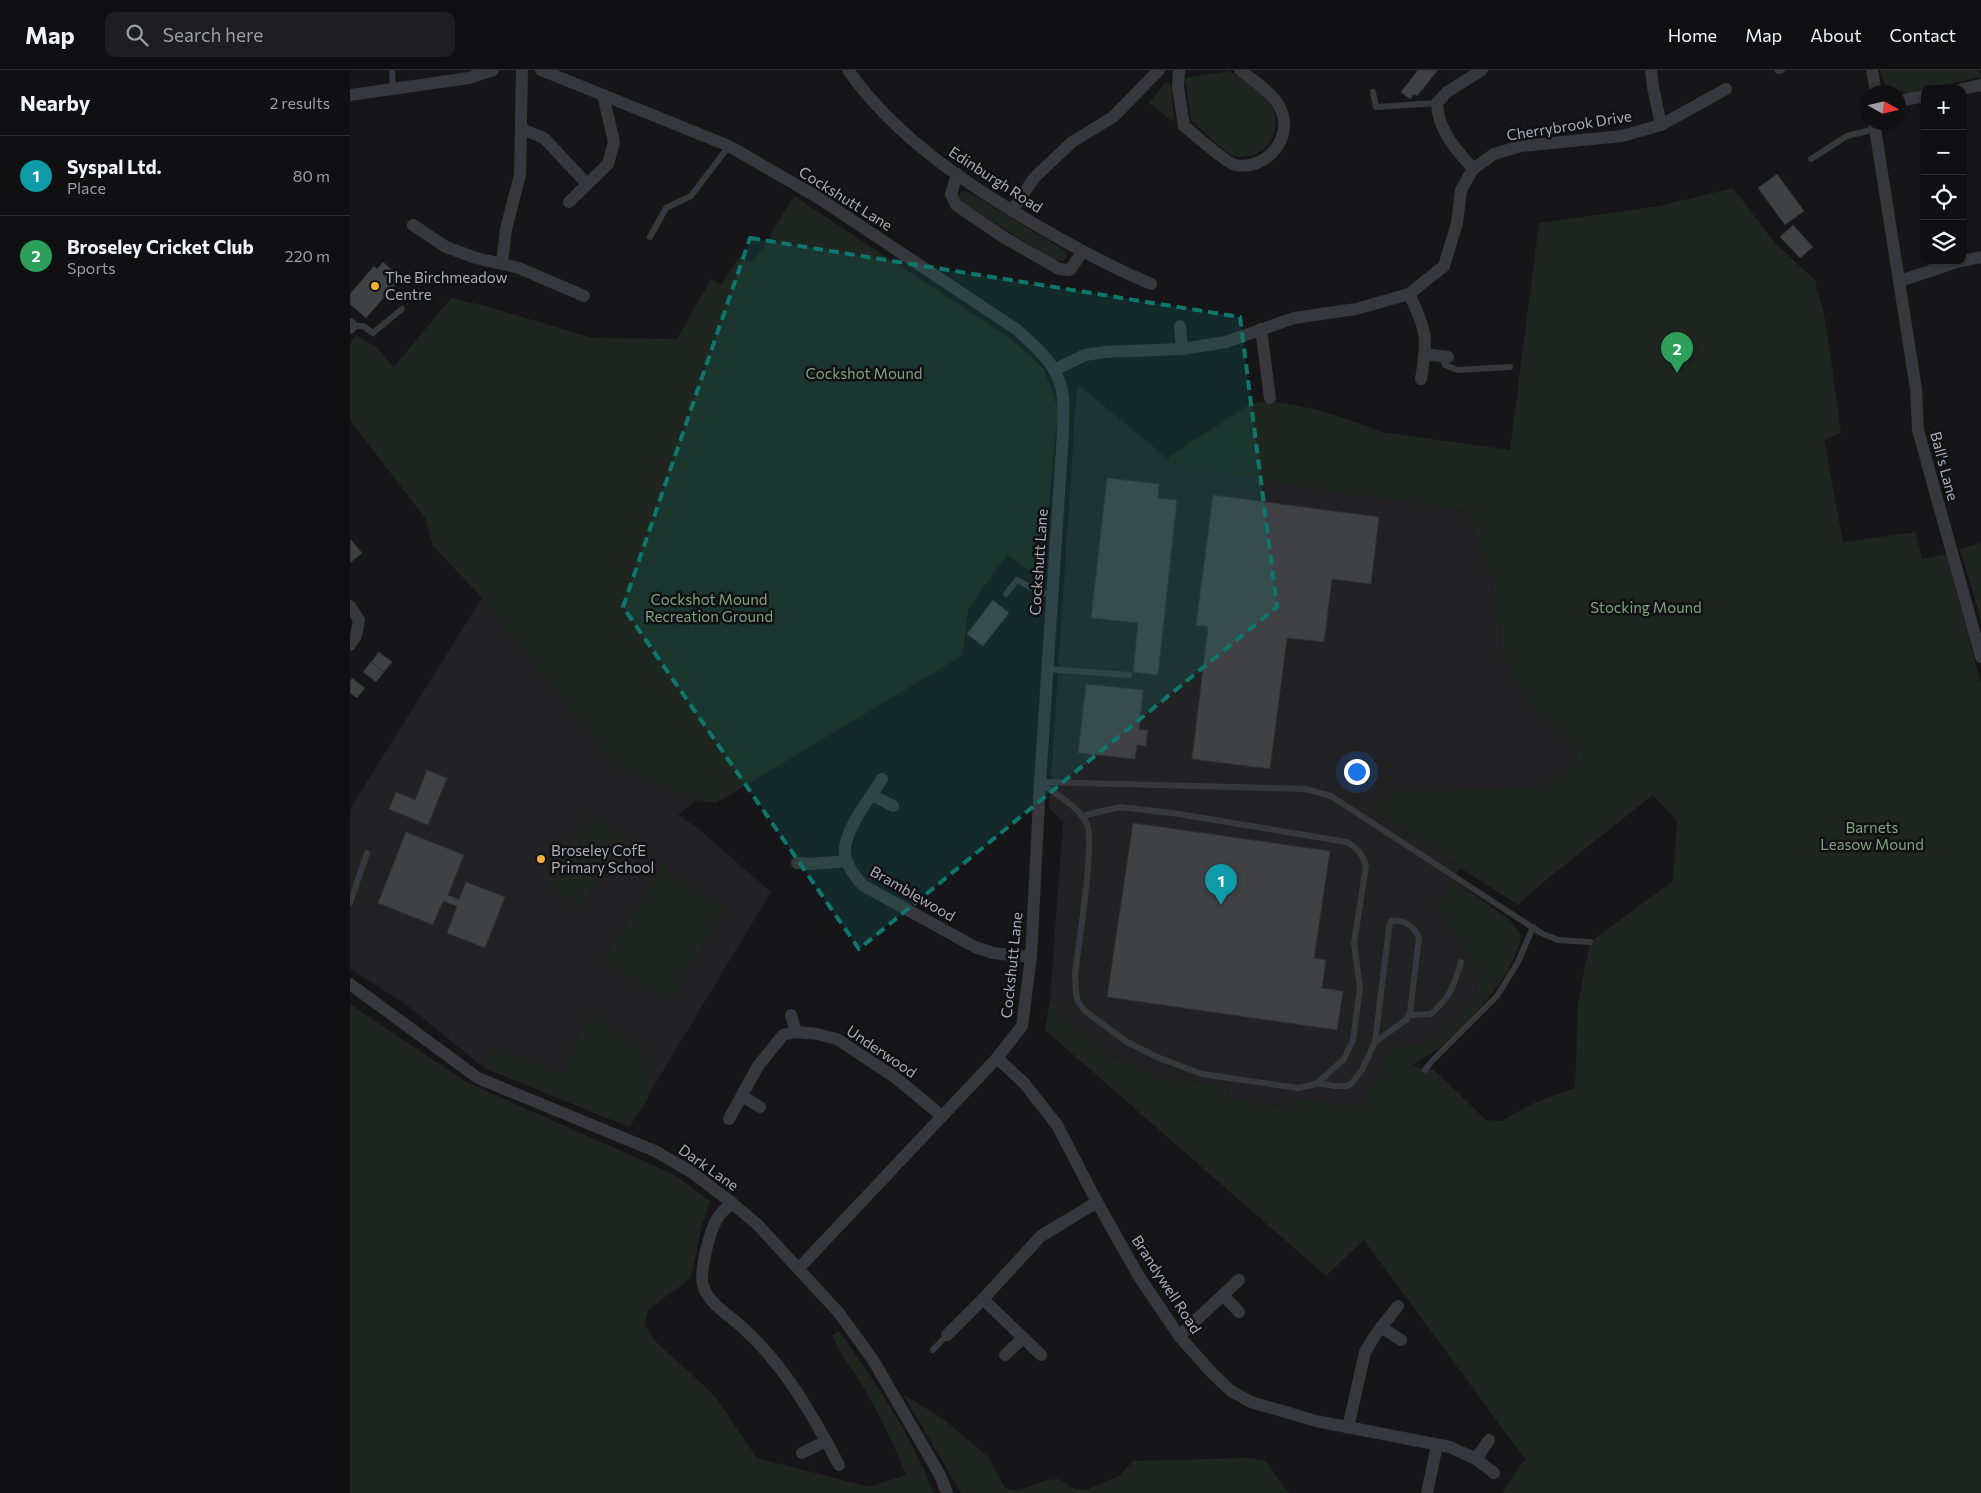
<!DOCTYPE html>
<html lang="en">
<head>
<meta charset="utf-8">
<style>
	:root { --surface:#101012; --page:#1e1e20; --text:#f1f3f6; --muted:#9c9d9f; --line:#303032; --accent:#1a73e8 }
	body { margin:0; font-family:Commissioner,sans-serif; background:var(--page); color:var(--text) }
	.controls { position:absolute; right:15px; top:15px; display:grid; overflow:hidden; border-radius:10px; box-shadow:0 1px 4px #0004 }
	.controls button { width:45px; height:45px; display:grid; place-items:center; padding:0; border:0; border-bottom:1px solid var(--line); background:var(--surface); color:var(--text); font:25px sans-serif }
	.compass { position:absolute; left:1511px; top:15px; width:45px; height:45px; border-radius:50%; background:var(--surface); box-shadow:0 1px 4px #0004; rotate:98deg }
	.you { position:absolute; left:1006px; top:701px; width:18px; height:18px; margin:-12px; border:4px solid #fff; border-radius:50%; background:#1a73e8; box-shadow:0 0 0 8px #1a73e833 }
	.badge { display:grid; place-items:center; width:32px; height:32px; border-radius:50%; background:var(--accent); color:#fff; font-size:16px; font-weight:700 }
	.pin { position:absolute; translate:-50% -41px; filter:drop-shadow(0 1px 2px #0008) }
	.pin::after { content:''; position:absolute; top:26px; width:18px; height:15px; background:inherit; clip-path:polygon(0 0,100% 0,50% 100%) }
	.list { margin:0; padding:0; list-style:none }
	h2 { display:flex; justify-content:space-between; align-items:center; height:65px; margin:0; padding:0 20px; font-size:21px }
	h2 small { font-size:16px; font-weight:400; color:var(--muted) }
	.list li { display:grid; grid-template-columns:32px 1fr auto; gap:15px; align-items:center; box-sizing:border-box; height:80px; padding:0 20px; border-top:1px solid var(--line) }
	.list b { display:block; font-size:19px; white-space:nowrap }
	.list p { margin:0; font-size:16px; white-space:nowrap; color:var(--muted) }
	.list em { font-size:16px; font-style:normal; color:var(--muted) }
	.icon { flex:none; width:28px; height:28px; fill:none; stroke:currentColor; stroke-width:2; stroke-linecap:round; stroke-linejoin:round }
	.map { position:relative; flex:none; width:1631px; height:1423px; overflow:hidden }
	header { display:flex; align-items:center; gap:30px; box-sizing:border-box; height:70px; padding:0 25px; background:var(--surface); border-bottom:1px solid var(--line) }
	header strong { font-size:24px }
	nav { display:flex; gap:28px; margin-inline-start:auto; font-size:18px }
	.search { width:350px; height:45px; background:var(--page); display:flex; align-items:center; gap:12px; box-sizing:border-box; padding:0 18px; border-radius:10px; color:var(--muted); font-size:19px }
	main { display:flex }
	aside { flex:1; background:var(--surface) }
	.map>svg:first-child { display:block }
	.built { fill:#222225 }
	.green { fill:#1e261f }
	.building { fill:#404145; stroke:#303034 }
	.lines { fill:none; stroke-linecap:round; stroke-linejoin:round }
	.lane { stroke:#37383d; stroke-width:6 }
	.street { stroke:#37383d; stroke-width:12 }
	.marked { fill:#0f766e; fill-opacity:0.2; stroke:#0f766e; stroke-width:4; stroke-dasharray:10 6; stroke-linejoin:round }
	.poi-dot { fill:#f2b134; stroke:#111113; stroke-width:2 }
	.labels { text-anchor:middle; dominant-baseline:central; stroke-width:5; stroke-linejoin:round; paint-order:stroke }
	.street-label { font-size:15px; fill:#a8adb8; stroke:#111113 }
	.poi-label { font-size:15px; fill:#a8adb8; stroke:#111113; text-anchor:start }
	.park-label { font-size:15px; fill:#7fa381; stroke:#111113 }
</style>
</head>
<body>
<header>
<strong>Map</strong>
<div class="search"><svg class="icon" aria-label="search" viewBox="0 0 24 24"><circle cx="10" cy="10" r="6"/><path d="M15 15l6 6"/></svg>Search here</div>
<nav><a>Home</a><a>Map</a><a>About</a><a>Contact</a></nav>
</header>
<main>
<aside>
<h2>Nearby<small>2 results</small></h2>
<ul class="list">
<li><span class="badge" style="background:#0f9aa8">1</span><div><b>Syspal Ltd.</b><p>Place</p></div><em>80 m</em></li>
<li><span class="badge" style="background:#2e9e5b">2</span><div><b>Broseley Cricket Club</b><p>Sports</p></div><em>220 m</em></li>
</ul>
</aside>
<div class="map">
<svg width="1631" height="1423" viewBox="0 0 1631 1423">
	<rect width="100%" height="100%" fill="#161618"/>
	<g class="built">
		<polygon points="727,314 817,388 838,399 1116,441 1143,515 1154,592 1177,630 1228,686 1191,719 1043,720 1019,739 1110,798 1086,836 1129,905 1127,922 1113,941 1098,957 1070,973 1041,979 1012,1037 945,1028 943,1039 877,1028 878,1017 811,1006 762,986 700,930 713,752 699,738"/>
		<polygon points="132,528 267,698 347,730 328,745 345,756 421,822 279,1057 134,998 57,935 0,899 0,739"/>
	</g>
	<g class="green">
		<polygon points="1530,0 1626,0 1631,4 1631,7 1558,23 1544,20 1535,15"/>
		<path d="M880,1C891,10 915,24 921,36C936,61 912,95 882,85C874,82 849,57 841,50L835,8Z"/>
		<polygon points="818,13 821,16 824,48 822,51 799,33 814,14"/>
		<path d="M1383,118L1424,172L1465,210L1476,253L1491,363L1474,370L1493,472L1566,462L1572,489L1596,484L1631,613V1423H1152L1175,1389L1014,1170L976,1206L695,960L700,930L762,986L811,1006L878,1017L877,1028L942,1039L945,1028L1012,1037L1041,979L1070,973L1098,957L1113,941L1127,922L1129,905L1086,836L1102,809L1160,850L1171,865C1165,906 1117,955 1085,981C1078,986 1070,990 1063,995L1075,1000L1083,999L1136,1050L1151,1051L1184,1033L1225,1018L1228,933L1240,872L1323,811L1327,751L1303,725L1197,809L1168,835L1019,739L1043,720L1191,719L1228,686L1177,630L1154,592L1143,515L1116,441L838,399L817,388L902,333C937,327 998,348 1031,362L1160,380L1189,153L1309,136Z"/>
		<polygon points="611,121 619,122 714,180 717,187 713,191 704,190 614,134 609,127"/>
		<polygon points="444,126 661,269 694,299 708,340 692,508 657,485 618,539 613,585 366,733 347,730 267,699 132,528 83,476 75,448 0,350 0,274 6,265 26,277 44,297 101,228 132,235 243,268 327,269 361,209 371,215 390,186 403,193"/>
		<polygon points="1631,473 1631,550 1610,479"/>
		<polygon points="239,741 276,763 231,839 195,817"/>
		<polygon points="312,796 377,837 319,933 251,892"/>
		<path d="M0,934L116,1012L323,1104L360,1131L351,1158L341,1208L298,1240L295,1255L304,1270L364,1325L407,1388L519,1417L556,1405C544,1374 529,1344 512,1315C501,1298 490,1283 482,1265L489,1261C525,1312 561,1364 584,1423H0Z"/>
		<polygon points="238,938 303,986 298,1029 279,1057 134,998 143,976 213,1002"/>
		<polygon points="553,1324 596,1351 638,1387 655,1418 667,1421 697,1410 709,1409 725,1419 737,1420 769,1406 783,1391 898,1388 916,1391 936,1421 939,1423 611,1423"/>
	</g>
	<g class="building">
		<polygon points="1068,0 1088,0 1067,26 1064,24 1060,29 1051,22"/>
		<polygon points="1427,104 1454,141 1435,155 1408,118"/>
		<polygon points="1443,155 1463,177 1450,188 1430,167"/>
		<polygon points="33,192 51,208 16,248 0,234 0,224 24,196 27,199"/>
		<polygon points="757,408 809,414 808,428 827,430 808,605 783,602 788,553 741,548"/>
		<polygon points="863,425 1029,447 1021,514 982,509 974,572 937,568 920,699 842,689 858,557 846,555"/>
		<polygon points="1,470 12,483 0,493 0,471"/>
		<polygon points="643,530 659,543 633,576 617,564"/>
		<polygon points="29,582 42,592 34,602 21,592"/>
		<polygon points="21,592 34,602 26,612 13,602"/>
		<polygon points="2,608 15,618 7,628 0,623 0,612"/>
		<polygon points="736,614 793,620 789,660 798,660 796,676 787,675 785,689 728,683"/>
		<polygon points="77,700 97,708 78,755 39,739 46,722 65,730"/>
		<polygon points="783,753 980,781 964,888 976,890 972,918 993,921 987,960 757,927"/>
		<polygon points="56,762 114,785 98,825 109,830 116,812 155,827 135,878 97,863 107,836 93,831 83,855 28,833"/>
	</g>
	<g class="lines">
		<g class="lane">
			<polyline points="42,0 43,19"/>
			<polyline points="1428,1 1432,0"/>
			<polyline points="1023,22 1026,37 1087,33"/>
			<polyline points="1461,89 1497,66 1525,59"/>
			<polyline points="300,167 316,138 341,126 379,76"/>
			<polyline points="2,256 13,256 23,263 52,239"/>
			<polyline points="1091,286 1095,295 1107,300 1160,297"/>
			<polyline points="656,524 667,510 687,521 702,525"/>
			<polyline points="697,599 779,605"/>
			<polyline points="691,712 956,719 981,726 1191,863 1208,870 1240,872"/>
			<path d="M691,713C705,724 729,736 737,754C745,774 728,877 725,904L726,923L728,932L735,941L777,972L807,987L852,1004L948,1018L966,1014L994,989L1003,970L1010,918L1004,873L1016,796C1012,784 1008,779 997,772L829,744L770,737L731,746"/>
			<polyline points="0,833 17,783"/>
			<polyline points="1025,972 1056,950 1060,942"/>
			<polyline points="1075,1000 1082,991 1147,926 1168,892 1183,857"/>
			<path d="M967,1013L985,1016H997L1001,1014L1012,1000L1025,972L1039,858L1041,851C1053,849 1065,856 1069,868L1060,942L1063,945L1081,944C1101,926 1103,917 1111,892"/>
			<polyline points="583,1280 597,1265"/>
		</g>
		<g class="street">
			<path d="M191,0L379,76L467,127L666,259C687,278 711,297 713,328C714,339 713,351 713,363L690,712L681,887L672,956L647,988L449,1198"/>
			<path d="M498,0C548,71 625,120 700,163C733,182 766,199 801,214"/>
			<path d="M829,0L828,17L834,56C843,63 876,93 885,95C918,101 946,65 929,36C923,23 901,9 890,0"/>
			<polyline points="1301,0 1303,17 1311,55"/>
			<polyline points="1522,0 1525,17 1529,22"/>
			<polyline points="1612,19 1631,15"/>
			<polyline points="0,25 119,8 143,0"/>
			<polyline points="1548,31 1575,26"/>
			<polyline points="1524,52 1566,319 1568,360 1631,587"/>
			<polyline points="172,59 194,68 237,114"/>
			<path d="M1123,99C1106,79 1088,61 1087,33L1097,22L1132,0"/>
			<polyline points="607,104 601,124 606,135 655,168 709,199 720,200 733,181"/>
			<polyline points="219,132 258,94 264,72 253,25"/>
			<polyline points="662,141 684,108 722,72 763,47 809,0"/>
			<polyline points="63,155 96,177 126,188 169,198 234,226"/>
			<polyline points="1612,191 1631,187"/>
			<polyline points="152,193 156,159 170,105 172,0"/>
			<polyline points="1550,211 1610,191"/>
			<path d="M1059,224C1077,261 1078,268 1071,309"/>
			<polyline points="0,254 2,256 0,258"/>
			<polyline points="830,256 832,279"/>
			<polyline points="911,259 920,328"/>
			<polyline points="1075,284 1098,287"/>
			<polyline points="704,300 735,285 754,282 832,279 876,272 944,248 1006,239 1059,224 1094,196 1107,153 1111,120 1123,99 1144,84 1171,76 1272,66 1311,55 1376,19"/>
			<polyline points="0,536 9,550 6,566 0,575"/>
			<path d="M532,709C521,727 497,756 495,778C494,793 504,806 514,816L625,877L643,883L681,887"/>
			<polyline points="522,725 543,736"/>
			<polyline points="447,793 460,794 497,791"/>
			<polyline points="0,914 128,1008 305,1081 343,1103 382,1133 408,1155 489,1243 523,1290 590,1405 597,1423"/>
			<polyline points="441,945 446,962"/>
			<polyline points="647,988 674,1013 707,1055 747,1132 788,1205 829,1266 862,1303 881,1321 901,1332 966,1351 1100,1377 1126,1389 1144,1403"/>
			<polyline points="392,1026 410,1037"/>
			<polyline points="379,1049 408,996 433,965 446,962 467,964 487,969 546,1008 592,1046"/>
			<path d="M382,1133C376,1138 371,1142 367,1149C360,1160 349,1203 353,1215C358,1234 381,1246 394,1259C435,1296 463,1346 489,1395"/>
			<polyline points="873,1225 889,1242"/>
			<polyline points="633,1229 691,1285"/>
			<polyline points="1031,1257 1051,1270"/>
			<polyline points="597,1265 633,1229 691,1166 747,1132"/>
			<polyline points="829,1266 889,1210"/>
			<polyline points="655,1285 673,1268"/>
			<polyline points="998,1358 1015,1282 1026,1264 1048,1236"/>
			<polyline points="452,1383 476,1371"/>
			<polyline points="1126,1389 1139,1370"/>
			<polyline points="1077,1423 1087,1375"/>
		</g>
	</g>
	<path class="marked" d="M400,168L890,247L927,537L509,879L273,537Z"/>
	<g class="poi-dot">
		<circle cx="25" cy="216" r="5"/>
		<circle cx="191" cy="789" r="5"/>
	</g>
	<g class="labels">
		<g class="street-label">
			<text transform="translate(1219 55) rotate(-9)">Cherrybrook Drive</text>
			<text transform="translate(646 109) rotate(33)">Edinburgh Road</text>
			<text transform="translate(496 128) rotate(32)">Cockshutt Lane</text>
			<text transform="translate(1595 396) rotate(75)">Ball's Lane</text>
			<text transform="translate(688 492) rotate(-86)">Cockshutt Lane</text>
			<text transform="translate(563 823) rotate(30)">Bramblewood</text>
			<text transform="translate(661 895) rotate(-84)">Cockshutt Lane</text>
			<text transform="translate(532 981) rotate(34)">Underwood</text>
			<text transform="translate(359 1097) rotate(35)">Dark Lane</text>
			<text transform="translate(817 1214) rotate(57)">Brandywell Road</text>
		</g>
		<g class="poi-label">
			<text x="35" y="207">The Birchmeadow<tspan x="35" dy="17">Centre</tspan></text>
			<text x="201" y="780">Broseley CofE<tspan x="201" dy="17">Primary School</tspan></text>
		</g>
		<g class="park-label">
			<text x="514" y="303">Cockshot Mound</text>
			<text x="359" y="529">Cockshot Mound<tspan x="359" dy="17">Recreation Ground</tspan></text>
			<text x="1296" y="537">Stocking Mound</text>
			<text x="1522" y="757">Barnets<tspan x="1522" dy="17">Leasow Mound</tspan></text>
		</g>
	</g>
</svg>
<div class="controls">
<button>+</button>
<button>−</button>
<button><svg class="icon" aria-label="locate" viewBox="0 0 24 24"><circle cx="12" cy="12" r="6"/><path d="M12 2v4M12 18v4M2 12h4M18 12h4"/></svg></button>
<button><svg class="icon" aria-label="layers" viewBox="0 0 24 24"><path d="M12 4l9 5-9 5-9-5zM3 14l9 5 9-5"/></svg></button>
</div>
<svg class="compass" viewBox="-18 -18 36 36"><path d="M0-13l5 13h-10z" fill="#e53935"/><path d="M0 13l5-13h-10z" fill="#9c9d9f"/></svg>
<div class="you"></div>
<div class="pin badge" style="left:871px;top:835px;background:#0f9aa8">1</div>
<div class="pin badge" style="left:1327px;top:303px;background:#2e9e5b">2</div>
</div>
</main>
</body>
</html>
